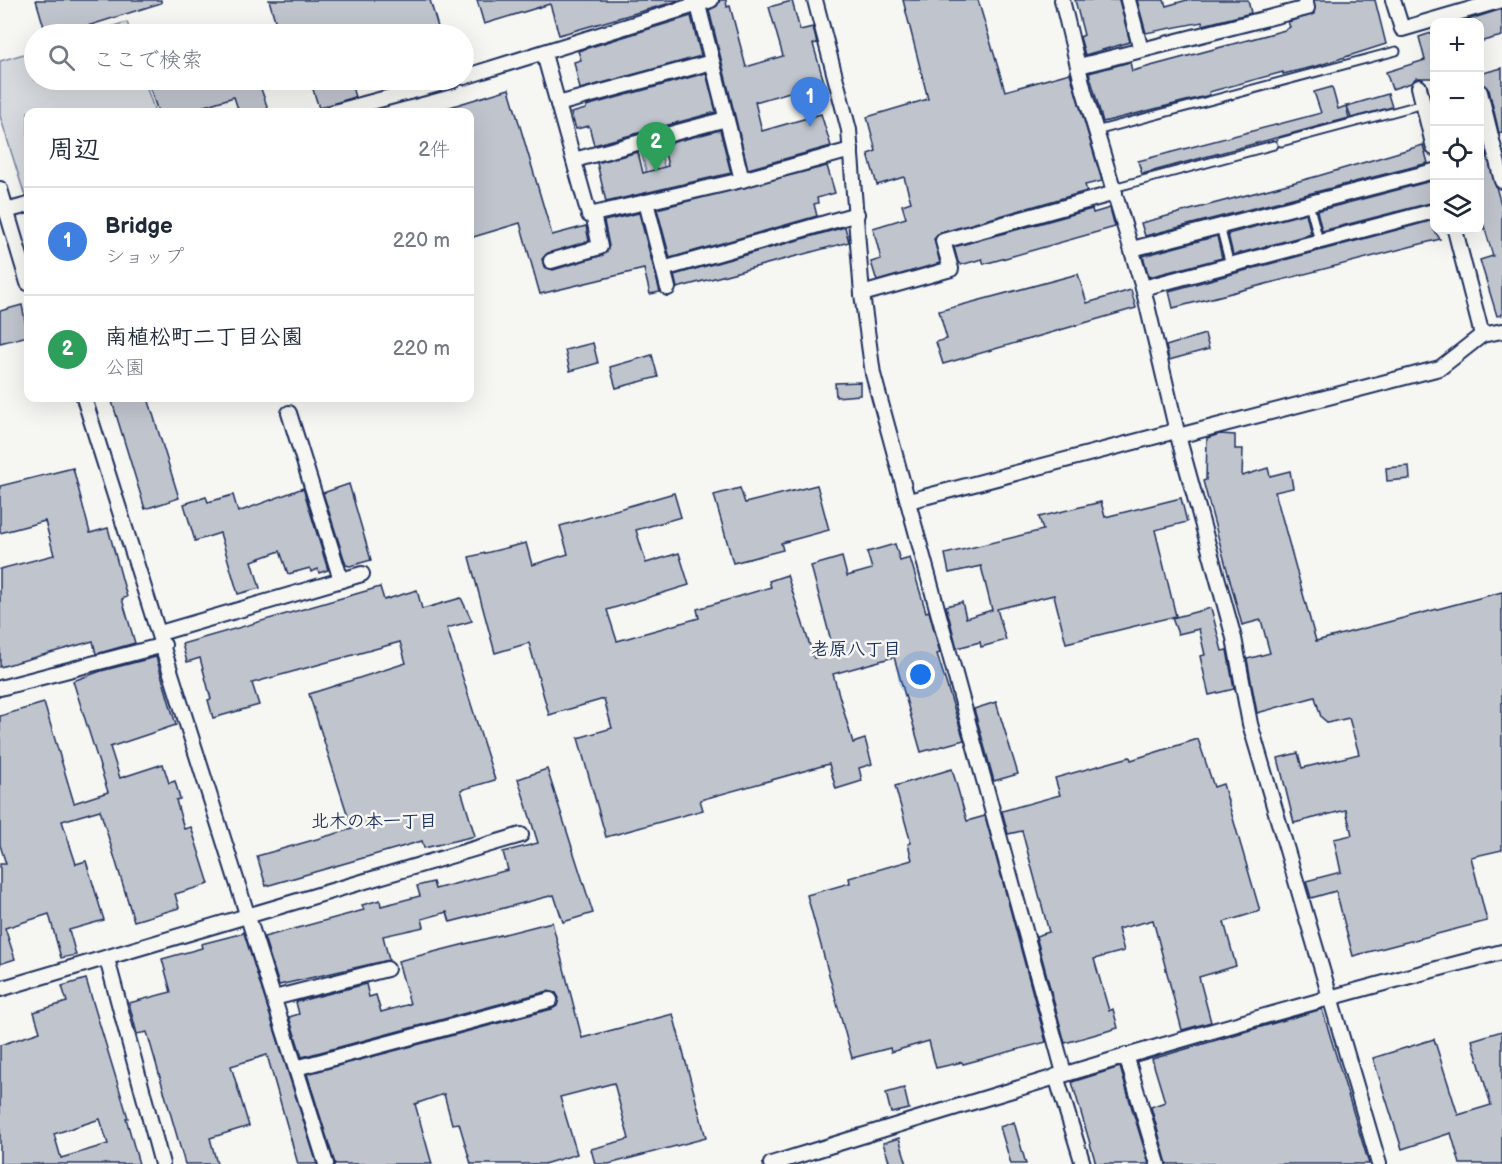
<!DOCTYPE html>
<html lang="ja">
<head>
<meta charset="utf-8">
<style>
	:root { --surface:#fff; --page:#f2f2f3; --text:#1f2937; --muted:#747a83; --line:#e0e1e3; --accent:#1a73e8 }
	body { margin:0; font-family:"Balsamiq Sans","Klee One",sans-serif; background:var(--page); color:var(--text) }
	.controls { position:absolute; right:18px; top:18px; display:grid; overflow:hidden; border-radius:12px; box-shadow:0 6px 24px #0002 }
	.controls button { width:54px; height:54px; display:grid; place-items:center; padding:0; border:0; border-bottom:2px solid var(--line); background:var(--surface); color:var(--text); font:30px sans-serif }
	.you { position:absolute; left:921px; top:675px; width:21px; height:21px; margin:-15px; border:4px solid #fff; border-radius:50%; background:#1a73e8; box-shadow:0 0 0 9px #1a73e833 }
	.badge { display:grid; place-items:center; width:39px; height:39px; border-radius:50%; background:var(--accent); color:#fff; font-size:20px; font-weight:700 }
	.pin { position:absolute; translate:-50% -50px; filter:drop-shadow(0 2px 3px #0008) }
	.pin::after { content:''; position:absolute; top:32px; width:21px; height:18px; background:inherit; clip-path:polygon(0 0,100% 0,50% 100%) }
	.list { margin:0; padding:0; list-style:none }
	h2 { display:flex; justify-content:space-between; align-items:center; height:78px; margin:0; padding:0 24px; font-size:26px }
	h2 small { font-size:20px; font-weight:400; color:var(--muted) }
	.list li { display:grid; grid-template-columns:39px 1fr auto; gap:18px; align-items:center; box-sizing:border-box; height:108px; padding:0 24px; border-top:2px solid var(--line) }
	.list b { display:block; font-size:22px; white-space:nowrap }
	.list p { margin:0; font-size:20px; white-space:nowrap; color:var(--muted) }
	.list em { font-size:20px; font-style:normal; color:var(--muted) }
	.icon { flex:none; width:33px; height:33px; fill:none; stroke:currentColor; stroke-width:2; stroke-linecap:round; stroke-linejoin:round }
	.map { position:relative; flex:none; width:1502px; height:1164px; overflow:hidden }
	.search { position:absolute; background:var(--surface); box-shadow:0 6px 24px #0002; left:24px; top:24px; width:450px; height:66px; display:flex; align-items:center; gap:15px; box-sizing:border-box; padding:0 21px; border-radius:33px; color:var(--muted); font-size:22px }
	.panel { position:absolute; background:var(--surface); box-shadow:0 6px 24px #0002; left:24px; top:108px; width:450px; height:294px; border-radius:12px }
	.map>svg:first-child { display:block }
	.green { fill:#d6d9dd; stroke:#78849e; stroke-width:1.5 }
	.building { fill:#c0c4cd; stroke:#1b2f5e; stroke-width:1.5; fill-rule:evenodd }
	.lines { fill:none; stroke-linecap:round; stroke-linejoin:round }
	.lane-casing { stroke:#1b2f5e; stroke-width:11 }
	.street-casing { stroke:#1b2f5e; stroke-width:18 }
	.lane { stroke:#f6f6f2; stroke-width:7 }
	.street { stroke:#f6f6f2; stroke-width:14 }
	.labels { text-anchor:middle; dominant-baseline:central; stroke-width:5; stroke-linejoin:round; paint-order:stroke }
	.neighbourhood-label { font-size:18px; font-weight:bold; fill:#1b2f5e; stroke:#f6f6f2 }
</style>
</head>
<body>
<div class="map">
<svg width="1502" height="1164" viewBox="0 0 1502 1164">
	<rect width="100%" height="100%" fill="#f6f6f2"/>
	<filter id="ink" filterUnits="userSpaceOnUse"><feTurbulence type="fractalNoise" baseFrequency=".0167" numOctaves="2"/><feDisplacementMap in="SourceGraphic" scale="12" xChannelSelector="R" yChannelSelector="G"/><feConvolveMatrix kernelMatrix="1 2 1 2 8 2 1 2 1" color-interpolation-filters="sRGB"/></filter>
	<g filter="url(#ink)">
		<g class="green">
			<polygon points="127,22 131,34 87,34"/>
			<polygon points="34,51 34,80 144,80 155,112 28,112 28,195 25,196 0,116 0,61"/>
			<polygon points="659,147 671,192 653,197 641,151"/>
		</g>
		<g class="building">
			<polygon points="36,0 161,0 161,3 62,34 46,34"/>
			<polygon points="269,0 430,0 440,34 279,34"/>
			<polygon points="477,0 681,0 559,35 550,4 484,24"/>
			<polygon points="720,0 726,0 727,7 730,6 746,67 783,56 769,7 792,1 800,30 813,27 817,43 813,44 824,82 755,102 762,131 821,114 831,146 748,169 709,10 717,6"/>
			<polygon points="903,0 978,0 1005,91 1070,73 1102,181 1085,185 1087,191 940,233 934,239 940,263 877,281 871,262 881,259 873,228 906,218 902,205 911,202 904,177 877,185 868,154 876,151 867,117 928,99"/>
			<polygon points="1075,0 1119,0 1130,42 1085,55 1080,37 1084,35"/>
			<polygon points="1137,0 1164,0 1166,6 1187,0 1248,0 1251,13 1203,25 1202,22 1146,33"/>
			<polygon points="1314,0 1375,0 1386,44 1317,66 1283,74 1283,72 1209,92 1210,95 1198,98 1103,122 1089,73 1130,62 1132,71 1285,30 1290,27 1288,22 1314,14"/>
			<polygon points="1502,9 1502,36 1479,42 1479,22 1461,22"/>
			<polygon points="691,16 701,56 580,89 574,62 581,60 578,51"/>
			<polygon points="1434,32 1434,78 1416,78 1411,83 1392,89 1386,72 1425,60 1419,37"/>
			<polygon points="1502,68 1502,132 1499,133 1489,90 1479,83 1479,74"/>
			<polygon points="706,73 716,112 594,145 589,126 576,129 571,113 586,109 586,106"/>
			<polygon points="168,80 258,80 269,112 239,112 234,97 184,112 158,112 149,85"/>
			<polygon points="310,80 350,80 355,97 319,108"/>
			<polygon points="1332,87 1338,109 1346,106 1349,118 1142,174 1138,161 1321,113 1314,92"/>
			<polygon points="509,89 552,235 586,226 589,241 548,253 542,259 544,267 553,270 603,255 609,246 604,221 639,213 660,292 650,294 644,269 540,294 520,223 470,238 470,112 443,112 443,109"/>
			<polygon points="1388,94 1392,107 1351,118 1347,106"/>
			<polygon points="720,130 731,173 606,202 597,163 638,152 643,173 668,166 663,145"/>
			<polygon points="1479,140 1483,140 1502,208 1502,315 1497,316 1480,260 1493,256 1479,209"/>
			<polygon points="1423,145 1428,163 1145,236 1141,223 1318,176"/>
			<polygon points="827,166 835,193 817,198 818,203 814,204 817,216 670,258 657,209"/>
			<polygon points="1431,181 1434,202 1322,231 1317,211"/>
			<polygon points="1110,208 1115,227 984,264 982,259 961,265 958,262 954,247 1092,209 1093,213"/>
			<polygon points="1306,213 1311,234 1233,255 1228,234"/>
			<polygon points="1434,220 1434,230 1440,239 1173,308 1169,291"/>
			<polygon points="845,227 849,242 677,288 674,275"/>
			<polygon points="1217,236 1222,258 1149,277 1143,256"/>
			<polygon points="1078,274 1087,303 1131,290 1136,308 943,364 936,342 947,339 939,311"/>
			<polygon points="22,305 28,336 0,343 0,311"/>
			<polygon points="1205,334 1209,349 1169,360 1166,346"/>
			<polygon points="593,343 598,363 570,371 565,350"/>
			<polygon points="652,355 658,377 616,388 610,367"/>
			<polygon points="860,382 860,395 836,397 835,383"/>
			<polygon points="111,398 148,398 179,498 145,509"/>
			<polygon points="1220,434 1235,435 1235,449 1243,449 1242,476 1268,468 1270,476 1290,471 1293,488 1275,492 1316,641 1502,592 1502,850 1471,857 1487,921 1353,956 1336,891 1311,898 1306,881 1341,872 1334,839 1352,835 1346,810 1294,823 1278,758 1298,753 1302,768 1359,754 1349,718 1328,723 1321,717 1315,697 1257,713 1247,659 1270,653 1261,620 1242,625 1203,481 1206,480 1207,438"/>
			<polygon points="1409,466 1410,479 1387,481 1386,468"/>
			<polygon points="73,468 90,533 108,528 127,597 122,599 135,643 96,654 93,641 0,667 0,569 54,555 45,521 0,533 0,486"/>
			<polygon points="349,484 371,560 350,566 346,565 323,493"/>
			<polygon points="817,485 829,530 781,543 783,550 733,563 714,495 740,488 745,503"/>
			<polygon points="303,488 328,570 319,573 318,569 311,572 310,568 288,574 280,551 252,561 260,588 238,594 220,533 195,541 184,504 206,497 208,502 233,495 238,512"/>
			<polygon points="674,493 681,517 636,530 646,563 679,553 689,585 607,610 617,641 699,618 697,609 771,587 769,581 787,575 814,658 834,652 811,566 842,557 847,576 872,569 867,552 895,544 900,561 910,558 926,612 929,611 940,653 937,654 964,740 921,752 894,657 833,674 853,743 865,739 872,764 859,768 862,781 836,789 829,764 700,800 703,810 606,837 578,738 612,728 604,699 549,715 529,643 495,653 469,557 526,543 532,565 568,554 560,526"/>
			<polygon points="1181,498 1187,522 1155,530 1176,616 1066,643 1054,595 997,609 1006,640 981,647 980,642 957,648 946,606 962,602 966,618 992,610 981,566 949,573 945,554 1043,530 1039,517 1101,502 1105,517"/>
			<polygon points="380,587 384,600 417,590 422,609 461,598 472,621 447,628 495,780 461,790 475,836 424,848 422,841 266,886 257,856 352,829 309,694 406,663 400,642 252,683 259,705 213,718 208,700 211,699 200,658 187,662 182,644"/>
			<polygon points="1211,608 1222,651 1227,650 1234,689 1209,695 1200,656 1205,655 1199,629 1178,634 1172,618"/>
			<polygon points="156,657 176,725 110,747 120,778 163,764 169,783 175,781 180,799 176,800 184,829 191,827 209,884 175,894 179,908 134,921 100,810 62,821 76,864 86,861 104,920 69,930 76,955 61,958 49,914 5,928 15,959 0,964 0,864 6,864 0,845 0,716 44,703 74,803 108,792 73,681 101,671"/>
			<polygon points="996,702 1018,774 994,781 974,709"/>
			<polygon points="1198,739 1214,787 1223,784 1260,911 1224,922 1236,966 1199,977 1211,1022 1182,1030 1153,920 1118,929 1124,951 1094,959 1109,1011 1113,1009 1118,1028 1065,1043 1036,936 1049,932 1022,831 1008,834 1002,811 1060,795 1055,778 1130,757 1131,760"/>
			<polygon points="547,769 593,913 563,922 554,895 450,922 447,912 422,919 424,927 383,936 389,960 279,985 264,937 364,910 362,905 380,900 381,906 420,896 417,886 433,882 435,889 508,870 503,852 538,843 518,779"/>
			<polygon points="952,769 967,821 985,816 1046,1042 963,1064 962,1062 936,1068 929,1041 891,1052 890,1048 852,1058 807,895 850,883 849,878 912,860 908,844 911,843 895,786"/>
			<polygon points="552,922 582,1038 673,1014 706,1138 609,1164 595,1164 591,1149 629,1139 614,1083 560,1097 577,1154 544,1164 471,1164 459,1123 452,1124 444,1094 415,1104 432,1164 335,1164 307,1074 552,1009 557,1006 559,998 556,993 548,991 302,1057 289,1017 299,1014 296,1002 366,984 369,997 376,995 381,1012 410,1004 398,961"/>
			<polygon points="244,933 317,1164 298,1164 267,1055 231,1066 249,1126 210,1138 217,1164 185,1164 147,1032 137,1034 129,1003 171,992 162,959 202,948 201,944"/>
			<path d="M86,979L128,1118H126L139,1164H0V1045L40,1032L34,1012L67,1002L62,986ZM100,1119L108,1144L61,1158L54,1134Z"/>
			<polygon points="1322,1009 1369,1164 1167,1164 1151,1107 1165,1102 1152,1059"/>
			<polygon points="1502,1031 1502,1164 1460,1164 1451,1133 1402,1149 1373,1058 1434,1039 1458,1115 1491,1105 1472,1040"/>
			<polygon points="1120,1067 1133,1112 1149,1164 1096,1164 1072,1082"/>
			<polygon points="904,1088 909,1109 891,1113 886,1093"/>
			<polygon points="1014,1122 1026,1164 1011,1164 1000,1127"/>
			<polygon points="899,1138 907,1164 890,1164 883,1143"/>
		</g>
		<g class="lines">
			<g class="lane-casing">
				<g id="lane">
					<polyline points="1096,131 1396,51"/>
					<polyline points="1281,142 1423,104"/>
					<polyline points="1113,188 1274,145"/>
					<polyline points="1309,203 1319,241"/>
					<polyline points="1220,226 1230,265"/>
				</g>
			</g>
			<g class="street-casing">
				<g id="street">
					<polyline points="815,0 849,130 862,294 873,374 1064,1073"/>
					<polyline points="1062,0 1084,91 1143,288 1178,436 1234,638 1250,724 1379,1164"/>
					<polyline points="1128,0 1141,50"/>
					<polyline points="1393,0 1402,29 1502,0"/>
					<polyline points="698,5 742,180"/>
					<polyline points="544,54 589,215 742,180 851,150"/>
					<polyline points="1079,66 1307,8 1305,0"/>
					<polyline points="464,77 711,0"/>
					<polyline points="1419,87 1434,148"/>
					<polyline points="1480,92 1502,181"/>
					<polyline points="558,104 712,62"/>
					<polyline points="334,112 454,80"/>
					<polyline points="574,160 726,119"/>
					<polyline points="0,189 28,283"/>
					<polyline points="646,202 668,288"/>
					<polyline points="6,211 28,205"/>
					<polyline points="1455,230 1482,335"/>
					<polyline points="1132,249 1434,171"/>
					<polyline points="551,261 600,247 593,214"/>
					<polyline points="663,269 857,214"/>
					<polyline points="1143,288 1434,211"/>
					<polyline points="862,294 951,269 943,241 1115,193"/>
					<polyline points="84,398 326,1164"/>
					<polyline points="289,413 341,580"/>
					<polyline points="1178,436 1440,368 1482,335 1502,331"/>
					<polyline points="909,501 1176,431"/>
					<polyline points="160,633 362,574"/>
					<polyline points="0,688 164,645"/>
					<polyline points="107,959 162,1164"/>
					<polyline points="0,989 521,835"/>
					<polyline points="274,998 387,969"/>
					<polyline points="1126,1055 1158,1164"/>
					<polyline points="296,1068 550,1000"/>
					<polyline points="1056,1076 1083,1164"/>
					<path d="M771,1164C1013,1089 1256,1015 1502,952"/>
				</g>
			</g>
			<use href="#lane" class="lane"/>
			<use href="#street" class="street"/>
		</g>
	</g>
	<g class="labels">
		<g class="neighbourhood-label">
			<text x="856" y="649">老原八丁目</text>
			<text x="374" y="821">北木の本一丁目</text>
		</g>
	</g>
</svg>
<div class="controls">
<button>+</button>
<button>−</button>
<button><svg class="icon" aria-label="locate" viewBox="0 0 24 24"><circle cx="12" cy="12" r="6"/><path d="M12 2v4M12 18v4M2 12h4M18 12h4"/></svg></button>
<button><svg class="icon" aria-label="layers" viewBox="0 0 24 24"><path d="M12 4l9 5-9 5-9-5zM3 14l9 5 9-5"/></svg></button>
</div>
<div class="you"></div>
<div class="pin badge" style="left:810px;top:127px;background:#3f7fe0">1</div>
<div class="pin badge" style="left:656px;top:172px;background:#2e9e5b">2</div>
<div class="search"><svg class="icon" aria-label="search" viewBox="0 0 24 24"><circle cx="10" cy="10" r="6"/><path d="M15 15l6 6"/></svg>ここで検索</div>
<section class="panel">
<h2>周辺<small>2件</small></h2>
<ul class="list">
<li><span class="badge" style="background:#3f7fe0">1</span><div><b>Bridge</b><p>ショップ</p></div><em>220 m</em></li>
<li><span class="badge" style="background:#2e9e5b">2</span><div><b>南植松町二丁目公園</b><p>公園</p></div><em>220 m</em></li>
</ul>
</section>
</div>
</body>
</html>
